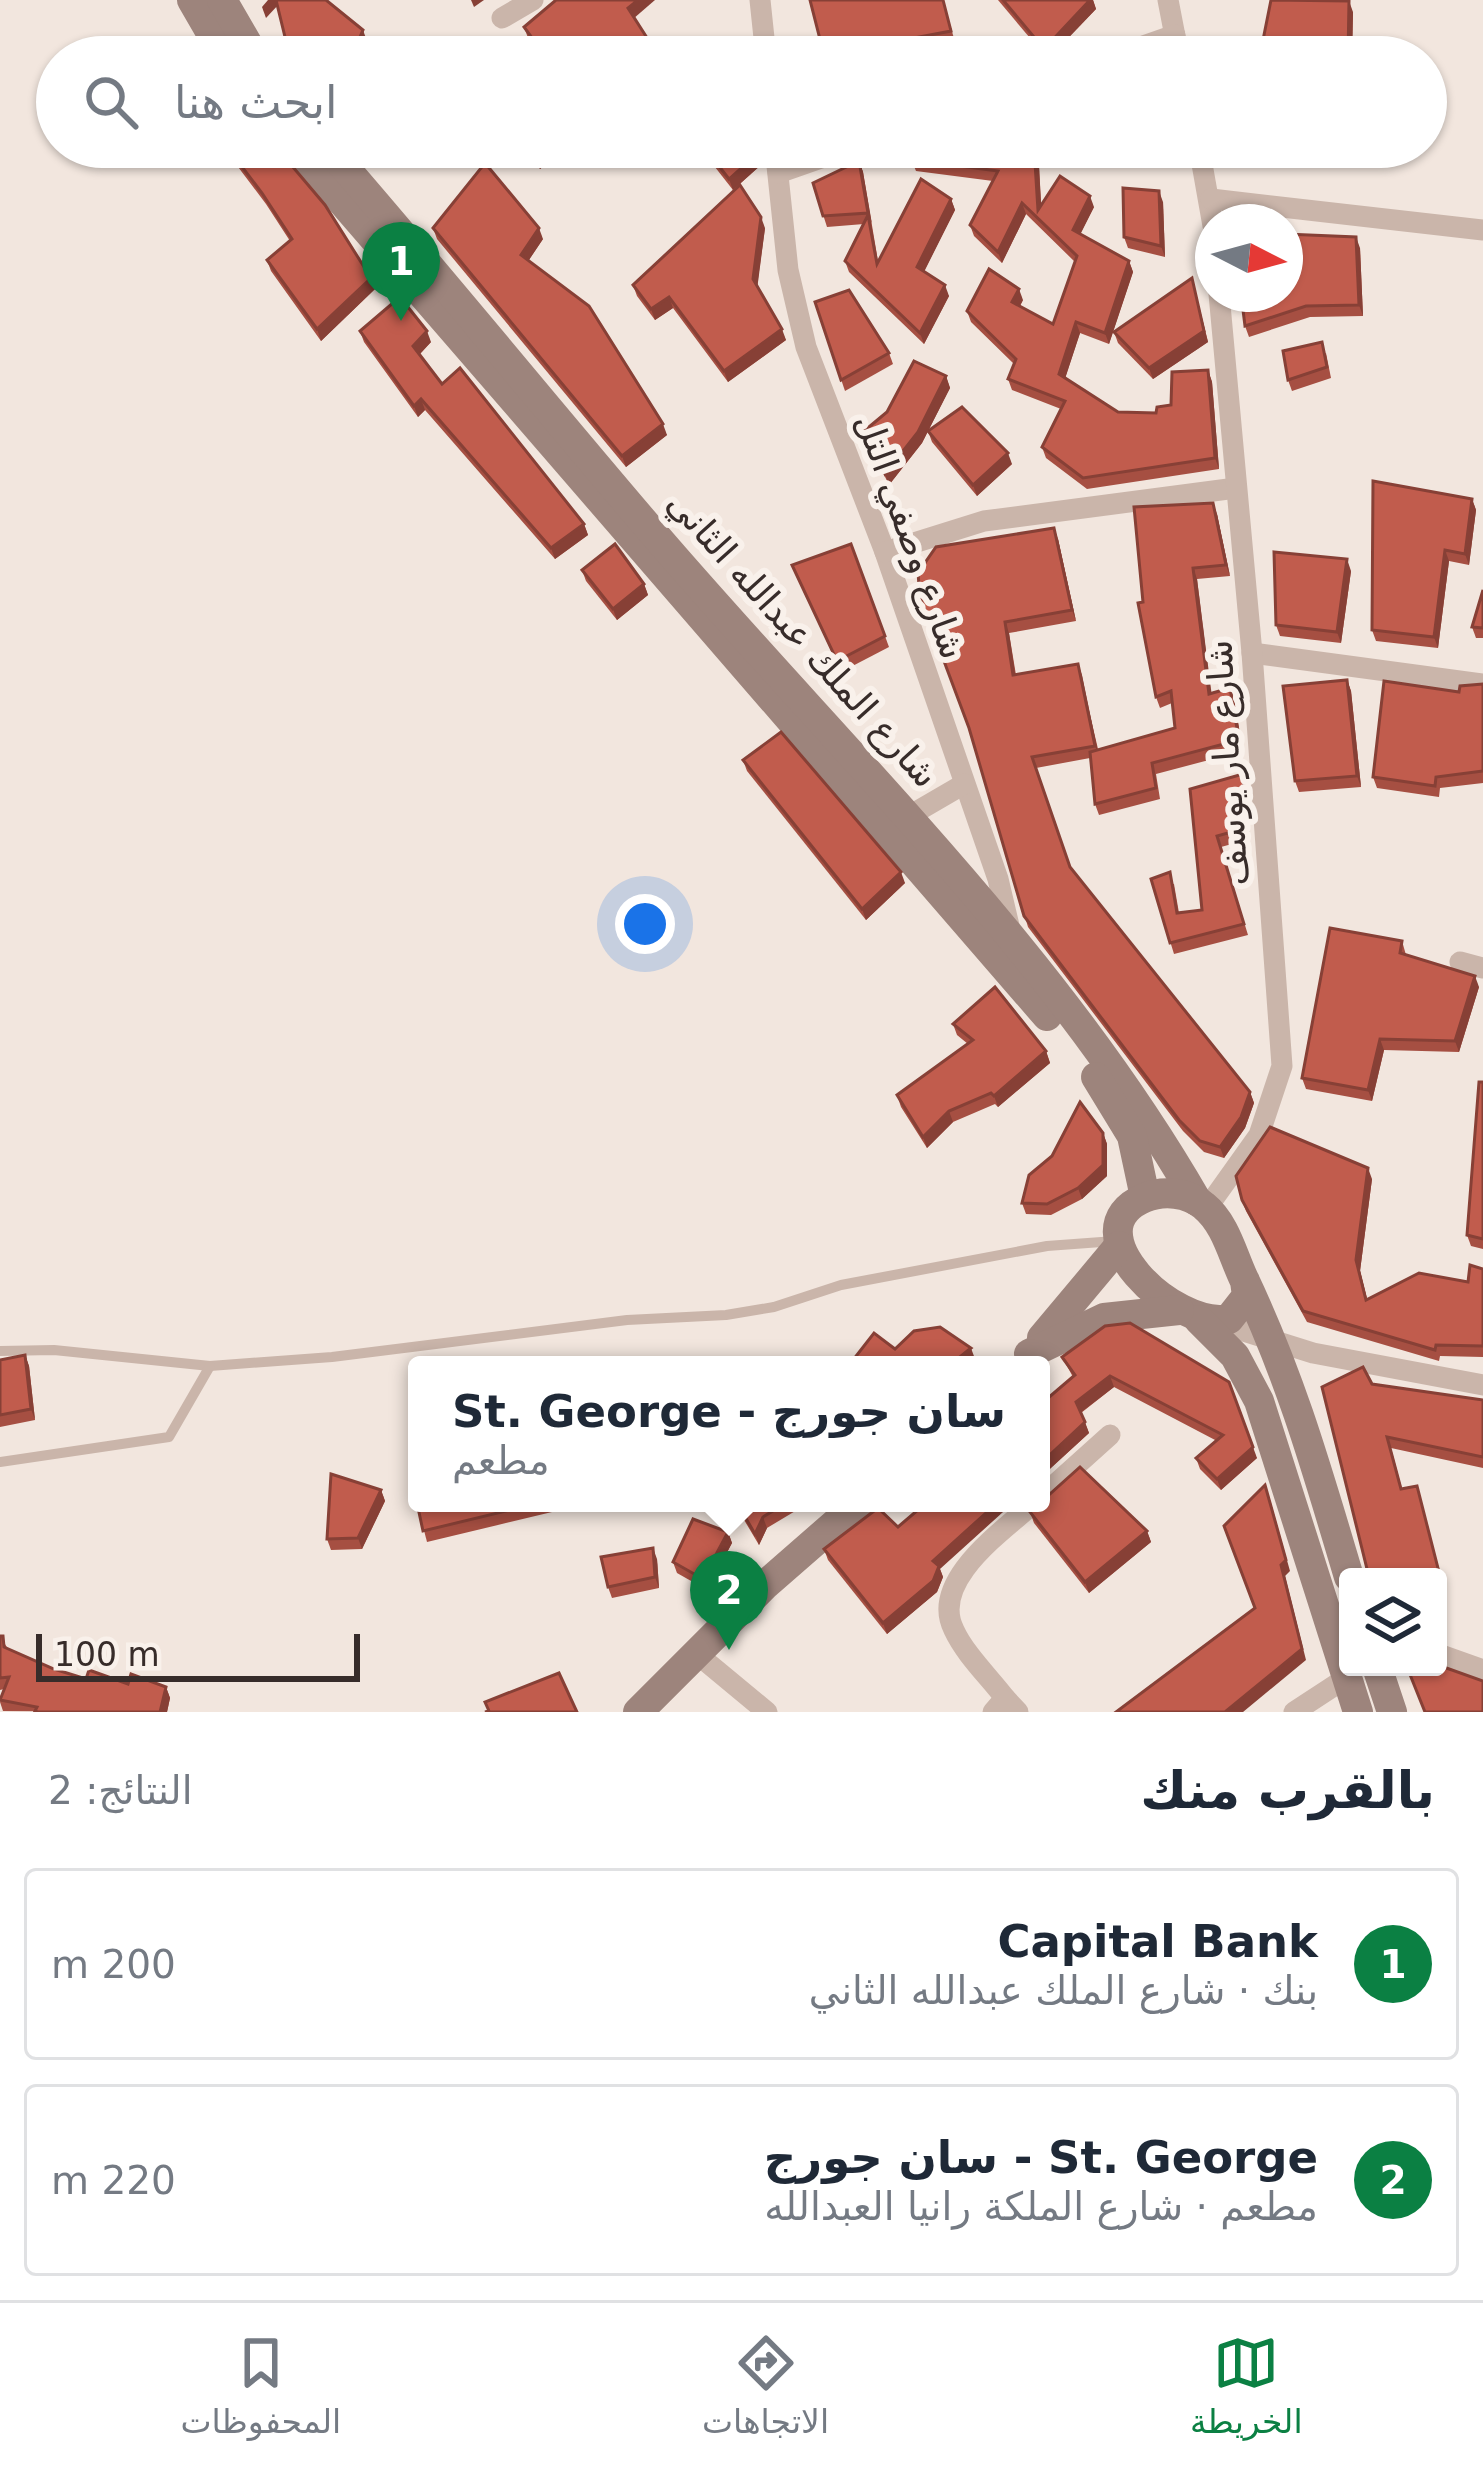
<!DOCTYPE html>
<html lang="ar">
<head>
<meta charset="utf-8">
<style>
	:root { --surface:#fff; --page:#f2f2f3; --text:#1f2937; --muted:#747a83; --line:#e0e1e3; --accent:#0b8043 }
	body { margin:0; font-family:"DejaVu Sans","Noto Naskh Arabic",sans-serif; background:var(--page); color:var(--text); direction:rtl }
	.controls { position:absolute; right:36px; bottom:36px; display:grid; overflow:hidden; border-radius:12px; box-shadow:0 3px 9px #0004 }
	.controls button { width:108px; height:108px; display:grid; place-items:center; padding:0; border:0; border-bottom:3px solid var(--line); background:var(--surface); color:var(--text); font:60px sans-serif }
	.compass { position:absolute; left:1195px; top:204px; width:108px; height:108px; border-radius:50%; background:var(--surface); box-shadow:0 3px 9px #0004; rotate:96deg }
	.scale { position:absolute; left:36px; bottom:30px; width:324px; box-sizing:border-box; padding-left:12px; border:6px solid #372c2a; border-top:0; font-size:33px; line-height:42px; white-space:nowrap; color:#372c2a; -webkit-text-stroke:9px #f9f1eb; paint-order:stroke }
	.you { position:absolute; left:645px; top:924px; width:42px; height:42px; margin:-30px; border:9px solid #fff; border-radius:50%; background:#1a73e8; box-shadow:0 0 0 18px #1a73e833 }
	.badge { display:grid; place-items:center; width:78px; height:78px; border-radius:50%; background:var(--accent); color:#fff; font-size:39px; font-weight:700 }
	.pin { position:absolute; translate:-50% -99px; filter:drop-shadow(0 3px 6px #0008) }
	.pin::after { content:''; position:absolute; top:63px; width:42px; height:36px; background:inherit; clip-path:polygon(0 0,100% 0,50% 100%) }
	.popup { position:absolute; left:408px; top:1356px; width:642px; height:156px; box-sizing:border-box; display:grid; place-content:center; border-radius:12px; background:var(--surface); filter:drop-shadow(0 3px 9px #0005); font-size:39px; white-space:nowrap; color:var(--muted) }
	.popup b { font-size:45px; color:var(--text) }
	.popup::after { content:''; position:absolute; left:50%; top:100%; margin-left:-24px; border:24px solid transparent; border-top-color:var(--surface) }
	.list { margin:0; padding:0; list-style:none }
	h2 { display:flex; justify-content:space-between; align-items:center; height:156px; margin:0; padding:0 48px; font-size:51px }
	h2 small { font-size:39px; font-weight:400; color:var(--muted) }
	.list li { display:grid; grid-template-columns:78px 1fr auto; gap:36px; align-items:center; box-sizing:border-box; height:192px; margin:0 24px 24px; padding:0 24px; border:3px solid var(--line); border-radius:12px }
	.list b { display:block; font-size:45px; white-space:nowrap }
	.list p { margin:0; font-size:39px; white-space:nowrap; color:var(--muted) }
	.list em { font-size:39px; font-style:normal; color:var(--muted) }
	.icon { flex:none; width:66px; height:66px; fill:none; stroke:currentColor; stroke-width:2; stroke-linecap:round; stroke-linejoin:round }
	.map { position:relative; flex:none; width:1483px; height:1712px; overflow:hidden; direction:ltr }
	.search { position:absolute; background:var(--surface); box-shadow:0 3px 9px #0004; left:36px; right:36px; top:36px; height:132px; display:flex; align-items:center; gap:30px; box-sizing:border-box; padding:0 42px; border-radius:66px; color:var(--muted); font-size:45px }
	.sheet { height:588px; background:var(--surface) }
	nav { display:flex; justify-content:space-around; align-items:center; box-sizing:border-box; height:168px; border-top:3px solid var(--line); background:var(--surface); font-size:33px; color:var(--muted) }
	nav a { display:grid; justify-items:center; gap:6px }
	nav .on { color:var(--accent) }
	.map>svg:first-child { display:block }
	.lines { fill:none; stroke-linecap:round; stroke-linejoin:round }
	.service { stroke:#cab5aa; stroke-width:10 }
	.minor { stroke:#cab5aa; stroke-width:21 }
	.secondary { stroke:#9d847c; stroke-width:30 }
	.wall { fill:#a64f42 }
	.shaded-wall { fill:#874036 }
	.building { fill:#c15c4d; stroke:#874036; stroke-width:3 }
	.labels { text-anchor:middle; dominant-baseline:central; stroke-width:12; stroke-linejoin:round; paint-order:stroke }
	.street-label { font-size:36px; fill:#372c2a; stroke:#f9f1eb }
</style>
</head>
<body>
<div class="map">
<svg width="1483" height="1712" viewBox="0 0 1483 1712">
	<rect width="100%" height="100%" fill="#f2e6de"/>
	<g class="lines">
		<g class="service">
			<polyline points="0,1351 54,1350 210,1366 332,1357 627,1320 726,1315 774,1307 841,1285 1047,1246 1115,1241"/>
			<polyline points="0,1462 169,1437 210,1366"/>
		</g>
		<g class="minor">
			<polyline points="760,0 766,57"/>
			<polyline points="1168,0 1179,57"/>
			<polyline points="502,18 533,0"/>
			<polyline points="1112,57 1175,35"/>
			<polyline points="775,147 788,270 806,347 885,552 998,879 1010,930"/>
			<polyline points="1199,147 1213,226"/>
			<polyline points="778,173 852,147"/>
			<polyline points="1211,199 1483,230"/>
			<polyline points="885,552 984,521 1236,488"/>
			<polyline points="1252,653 1483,684"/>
			<polyline points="909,816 964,784"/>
			<polyline points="1460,962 1483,968"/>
			<polyline points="1207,1208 1259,1135 1282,1066 1252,653 1219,294"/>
			<polyline points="1215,1322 1313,1353 1483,1385"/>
			<polyline points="1041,1497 1110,1435"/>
			<polyline points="697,1654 767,1712"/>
			<polyline points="1438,1654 1483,1670"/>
			<path d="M1005,1698C989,1677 965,1654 954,1630C929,1581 1003,1531 1034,1503"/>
			<polyline points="993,1712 1005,1698 1018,1712"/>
			<polyline points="1294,1712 1346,1678"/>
		</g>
		<g class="secondary">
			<polyline points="192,0 225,57"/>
			<polyline points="222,0 255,57"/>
			<polyline points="295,147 1047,1016"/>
			<path d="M327,147C436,272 541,402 649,528C836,747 1052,949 1197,1201"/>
			<polyline points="1096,1077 1132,1136 1145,1197"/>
			<path d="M1245,1281L1247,1296L1229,1319C1173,1330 1069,1230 1144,1198C1163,1190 1188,1192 1204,1206C1225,1223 1232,1253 1243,1277C1291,1378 1317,1470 1349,1577"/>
			<polyline points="1199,1320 1235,1356 1259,1401 1358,1712"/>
			<polyline points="1042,1338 1119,1246"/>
			<polyline points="1029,1354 1104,1318 1179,1310"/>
			<polyline points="1377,1667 1392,1712"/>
			<polyline points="638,1712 765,1585 859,1503"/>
		</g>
	</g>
	<g class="wall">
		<polygon points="810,0 943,0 955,42 878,57 825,57"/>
		<polygon points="998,0 1093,0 1096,9 1050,57 1046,57"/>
		<polygon points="1353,12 1352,57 1264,57 1261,50"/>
		<polygon points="634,17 659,57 542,57 528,38 524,27"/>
		<polygon points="223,147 277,147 371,278 375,289 321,341 271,271 267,260 290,241 266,204"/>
		<polygon points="366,147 395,147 391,156"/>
		<polygon points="523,147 567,147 540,169"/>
		<polygon points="906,147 1038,147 1041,205 1094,207 1080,234 1129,261 1133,272 1109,344 1080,333 1065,378 1118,412 1156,413 1171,405 1208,370 1212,382 1219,469 1087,489 1046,458 1042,447 1061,409 1012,390 1008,379 1014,364 971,322 967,311 1023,300 1020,306 1053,324 1075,262 1026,214 1002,263 974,236 970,225 993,181 916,171"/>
		<polygon points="707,151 762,164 733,190 711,162"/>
		<polygon points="859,161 863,172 878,261 951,199 955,210 924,271 949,296 924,344 849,272 845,261 864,224 827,227 813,183"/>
		<polygon points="1163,202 1165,257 1128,248 1124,237"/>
		<polygon points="433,228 543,239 528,261 667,435 626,467 437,239"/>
		<polygon points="765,228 757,286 786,340 728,382 673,308 655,320 637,296 633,285"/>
		<polygon points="1360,248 1363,316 1310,317 1249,337 1245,326"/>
		<polygon points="1192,278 1208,342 1153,379 1118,343 1114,332"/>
		<polygon points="815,302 889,353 893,364 845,391"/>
		<polygon points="360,331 431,342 420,354 442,384 584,524 588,535 555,559 425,410 418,417 364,342"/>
		<polygon points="1326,353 1331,378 1292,391 1288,380"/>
		<polygon points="946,376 950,388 928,431 1012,464 977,496 932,442 928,431 922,443 889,485 863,432"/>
		<polygon points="1472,499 1476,510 1469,565 1449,561 1438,648 1376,641 1372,630"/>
		<polygon points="1217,514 1230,576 1197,579 1211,693 1230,688 1234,699 1243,751 1156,774 1160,799 1099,815 1095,804 1090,758 1036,768 1070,868 1250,1092 1254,1103 1245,1128 1224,1158 1204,1152 1183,1131 1028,927 969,729 920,597 1058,539 1076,621 1009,633 1016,675 1078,664 1098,749 1175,728 1172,703 1160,708 1156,697 1143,602"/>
		<polygon points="851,544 889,647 841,672 792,565"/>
		<polygon points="582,570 644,584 648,595 617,620 586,581"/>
		<polygon points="1351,571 1341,643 1280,636 1276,625"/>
		<polygon points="1483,590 1483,638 1476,638 1472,627"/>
		<polygon points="1347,680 1351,691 1361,787 1299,792 1295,781"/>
		<polygon points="1483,684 1483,783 1440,788 1439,797 1377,788 1373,777 1459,692"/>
		<polygon points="743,760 905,883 866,920 747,771"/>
		<polygon points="1243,774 1247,785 1250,839 1221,847 1248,935 1174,954 1151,879 1174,884 1179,913 1202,910 1190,789"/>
		<polygon points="1402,941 1406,955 1479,987 1459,1052 1384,1050 1372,1101 1306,1089 1302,1078"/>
		<polygon points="953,1024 1046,1051 1050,1063 998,1107 995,1104 953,1122 927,1148 901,1107 897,1095 968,1044 957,1035"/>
		<polygon points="1483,1082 1483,1249 1471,1246 1467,1235"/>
		<polygon points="1103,1133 1107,1144 1107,1176 1082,1199 1051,1215 1026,1214 1022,1203 1052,1156"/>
		<polygon points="1372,1179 1360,1271 1367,1299 1468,1282 1483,1269 1483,1357 1440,1356 1439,1361 1307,1322 1246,1211 1242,1200"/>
		<polygon points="1105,1326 1257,1458 1221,1490 1200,1469 1196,1458 1217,1441 1114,1387 1081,1413 1089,1433 1041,1477 1073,1377 1062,1357"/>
		<polygon points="25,1355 29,1366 35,1420 0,1427 0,1360"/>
		<polygon points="1372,1384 1483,1400 1483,1468 1391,1448 1402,1489 1417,1486 1445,1591 1438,1593 1438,1577 1322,1387"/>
		<polygon points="381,1490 385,1501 362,1549 331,1550 327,1539"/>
		<polygon points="417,1503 573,1503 573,1507 427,1542"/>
		<polygon points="734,1503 795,1503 797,1510 767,1528 759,1545"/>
		<polygon points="1030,1512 1147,1531 1151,1542 1089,1593 1034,1523"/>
		<polygon points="728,1532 732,1543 707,1590 677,1573 673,1562"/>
		<polygon points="824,1549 940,1569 943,1577 937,1592 887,1634 828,1560"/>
		<polygon points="657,1559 659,1588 612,1598 608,1587"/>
		<polygon points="0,1636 8,1649 54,1669 86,1679 166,1687 170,1698 167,1712 3,1711 0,1702 4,1689 0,1690"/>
	</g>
	<g class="shaded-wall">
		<polygon points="268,0 277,0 279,4 266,18 262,7"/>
		<polygon points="471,0 484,0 474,7"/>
		<polygon points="638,0 655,0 633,19 628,8"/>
		<polygon points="1090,0 1093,0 1096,9 1050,57 1047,57 1044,49"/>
		<polygon points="1349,1 1353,12 1352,57 1348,57"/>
		<polygon points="363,30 367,41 359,57 351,57"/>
		<polygon points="549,147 567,147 540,169 536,158"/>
		<polygon points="757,147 761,147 762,164 733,190 729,179"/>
		<polygon points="1034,147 1038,147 1042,221 1038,210"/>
		<polygon points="859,161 863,172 872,224 868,213"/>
		<polygon points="1159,191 1163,202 1165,257 1161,246"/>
		<polygon points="1090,196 1094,207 1077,241 1073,230"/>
		<polygon points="951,199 955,210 921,278 917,267"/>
		<polygon points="1022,203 1026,214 1002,263 998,252"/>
		<polygon points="761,217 765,228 757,290 753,279"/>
		<polygon points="539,228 543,239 525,266 521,255"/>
		<polygon points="1356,237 1360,248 1363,316 1359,305"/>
		<polygon points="1129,261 1133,272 1109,344 1105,333"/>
		<polygon points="371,278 375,289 321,341 317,329"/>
		<polygon points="1192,278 1208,342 1153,379 1149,368"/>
		<polygon points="945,285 949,296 924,344 920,333"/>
		<polygon points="1019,289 1023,300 1016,313 1012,302"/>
		<polygon points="669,297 673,308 655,320 651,309"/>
		<polygon points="1076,322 1080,333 1063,385 1059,374"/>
		<polygon points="782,329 786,340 728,382 724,371"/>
		<polygon points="427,331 431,342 417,357 413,346"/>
		<polygon points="1208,370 1212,382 1219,469 1215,458"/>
		<polygon points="946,376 950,388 922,443 889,485 885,474"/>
		<polygon points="421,399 425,410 418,417 414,406"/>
		<polygon points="663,424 667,435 626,467 622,456"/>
		<polygon points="1008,453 1012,464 977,496 973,485"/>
		<polygon points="1472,499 1476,510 1469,565 1465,554"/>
		<polygon points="1213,503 1217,514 1230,576 1226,565"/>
		<polygon points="584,524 588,535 555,559 551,548"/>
		<polygon points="1054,528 1058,539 1076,621 1072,610"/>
		<polygon points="1445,550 1449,561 1438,648 1434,637"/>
		<polygon points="1347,559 1351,571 1341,643 1337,632"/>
		<polygon points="1193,568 1197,579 1213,705 1209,694"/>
		<polygon points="644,584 648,595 617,620 613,609"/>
		<polygon points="1005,622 1009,633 1017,686 1013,675"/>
		<polygon points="1078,664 1082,675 1099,757 1095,746"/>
		<polygon points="1347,680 1351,691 1361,787 1357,776"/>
		<polygon points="1230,688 1234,699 1243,751 1239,740"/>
		<polygon points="1243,774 1247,785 1250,839 1246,828"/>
		<polygon points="901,872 905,883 866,920 862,909"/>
		<polygon points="1475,976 1479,987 1459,1052 1455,1041"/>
		<polygon points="1380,1039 1384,1050 1372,1101 1368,1090"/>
		<polygon points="1046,1051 1050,1063 998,1107 994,1096"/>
		<polygon points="1250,1092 1254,1103 1245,1128 1224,1158 1220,1147"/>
		<polygon points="949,1111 953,1122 927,1148 923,1137"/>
		<polygon points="1103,1133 1107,1144 1107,1176 1082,1199 1078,1188"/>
		<polygon points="1368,1168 1372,1179 1360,1271 1370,1311 1356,1260"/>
		<polygon points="971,1348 975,1359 968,1365 950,1365"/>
		<polygon points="25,1355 29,1366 35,1420 31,1409"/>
		<polygon points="1110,1376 1114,1387 1080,1413 1076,1402"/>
		<polygon points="1085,1422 1089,1433 1041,1477 1041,1463"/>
		<polygon points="1253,1447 1257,1458 1221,1490 1217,1479"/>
		<polygon points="381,1490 385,1501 362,1549 358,1538"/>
		<polygon points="1269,1496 1290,1571 1285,1576 1306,1660 1243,1712 1225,1712 1281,1565"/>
		<polygon points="997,1503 1013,1503 940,1569 943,1577 937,1592 887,1634 883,1623 933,1561"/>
		<polygon points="763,1517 767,1528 759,1545 755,1534"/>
		<polygon points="1147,1531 1151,1542 1089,1593 1085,1582"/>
		<polygon points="728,1532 732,1543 707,1590 703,1579"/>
		<polygon points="653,1548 657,1559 659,1588 655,1577"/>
		<polygon points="166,1687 170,1698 167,1712 160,1712"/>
	</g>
	<g class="building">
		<polygon points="276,0 326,0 363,30 351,57 295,57 286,41"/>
		<polygon points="556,0 638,0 628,8 658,55 656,57 546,57 524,27"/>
		<polygon points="810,0 943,0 951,31 824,55"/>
		<polygon points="1003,0 1090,0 1044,49"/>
		<polygon points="1271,0 1349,1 1348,57 1301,57 1261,50"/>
		<polygon points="227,147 276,147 325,205 371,278 317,329 267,260 292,239 262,193"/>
		<polygon points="527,147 549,147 536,158"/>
		<polygon points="712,147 757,147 758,153 729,179 707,151"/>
		<polygon points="907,147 1034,147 1038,210 1060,176 1090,196 1073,230 1129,261 1105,333 1076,322 1059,374 1118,412 1156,413 1157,407 1171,405 1172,372 1208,370 1215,458 1083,478 1042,447 1065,401 1008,379 1016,359 967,311 989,269 1019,289 1012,302 1053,324 1077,256 1022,203 998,252 970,225 998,171 912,160"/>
		<polygon points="859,161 868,213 823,216 813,183"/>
		<polygon points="485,163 539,228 521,255 589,306 663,424 622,456 433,228"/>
		<polygon points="921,179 951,199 917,267 945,285 920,333 845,261 868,215 877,264"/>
		<polygon points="740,185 761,217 753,279 782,329 724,371 669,297 651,309 633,285"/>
		<polygon points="1123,188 1159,191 1161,246 1124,237"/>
		<polygon points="1285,234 1356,237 1359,305 1306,306 1245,326 1241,294 1285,294"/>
		<polygon points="1192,278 1204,331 1149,368 1114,332"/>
		<polygon points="849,290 889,353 841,380 815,302"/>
		<polygon points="400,297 427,331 413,346 442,384 460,368 584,524 551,548 421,399 414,406 360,331"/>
		<polygon points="1322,342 1327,367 1288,380 1283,351"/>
		<polygon points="914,361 946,376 918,432 885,474 863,432 887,412"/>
		<polygon points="962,407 1008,453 973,485 928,431"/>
		<polygon points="1373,481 1472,499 1465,554 1445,550 1434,637 1372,630"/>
		<polygon points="1213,503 1226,565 1193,568 1209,694 1230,688 1239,740 1152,763 1156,788 1095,804 1090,752 1175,728 1171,691 1156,697 1138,603 1143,602 1134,507"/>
		<polygon points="1054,528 1072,610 1005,622 1013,675 1078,664 1095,746 1032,757 1070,867 1250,1092 1241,1117 1220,1147 1200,1141 1179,1120 1024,916 969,728 920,597 918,573 936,547"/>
		<polygon points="615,544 644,584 613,609 582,570"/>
		<polygon points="851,544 885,636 837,661 792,565"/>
		<polygon points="1274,552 1347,559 1337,632 1276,625"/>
		<polygon points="1483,590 1483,628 1472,627"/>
		<polygon points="1347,680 1357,776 1295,781 1283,686"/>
		<polygon points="1384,681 1459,692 1460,686 1483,684 1483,771 1436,777 1435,786 1373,777"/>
		<polygon points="781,732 901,872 862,909 743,760"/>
		<polygon points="1243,774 1246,828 1217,836 1244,924 1170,943 1151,879 1170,872 1177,913 1202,910 1190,789"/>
		<polygon points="1330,928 1402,941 1400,953 1475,976 1455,1041 1380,1039 1368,1090 1302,1078"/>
		<polygon points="995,987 1046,1051 994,1096 991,1093 949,1111 923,1137 897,1095 973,1040 953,1024"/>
		<polygon points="1479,1082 1483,1082 1483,1239 1467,1235"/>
		<polygon points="1080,1102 1103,1133 1103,1165 1078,1188 1047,1204 1022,1203 1029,1175 1052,1156"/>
		<polygon points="1270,1127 1368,1168 1356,1260 1366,1300 1419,1273 1468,1282 1470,1265 1483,1269 1483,1346 1436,1345 1435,1350 1303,1311 1242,1200 1236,1176"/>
		<polygon points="1130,1323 1229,1382 1253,1447 1217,1479 1196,1458 1223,1435 1110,1376 1076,1402 1085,1422 1041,1463 1041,1404 1075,1375 1062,1357 1105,1326"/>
		<polygon points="940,1327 971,1348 950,1365 859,1365 853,1360 874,1333 895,1349 914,1331"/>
		<polygon points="25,1355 31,1409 0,1415 0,1360"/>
		<polygon points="1363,1367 1372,1384 1483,1400 1483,1457 1387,1437 1401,1489 1417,1486 1441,1580 1438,1581 1438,1577 1369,1577 1322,1387"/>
		<polygon points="1080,1467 1147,1531 1085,1582 1030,1512"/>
		<polygon points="417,1473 417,1501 412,1474"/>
		<polygon points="331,1474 381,1490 358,1538 327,1539"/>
		<polygon points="1265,1485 1286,1560 1281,1565 1302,1649 1225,1712 1116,1712 1255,1608 1224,1526"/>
		<polygon points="417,1503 539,1503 423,1531"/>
		<polygon points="737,1503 786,1503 763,1517 755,1534"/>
		<polygon points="926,1503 997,1503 933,1561 939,1566 933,1581 883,1623 824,1549 878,1508 898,1527"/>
		<polygon points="693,1519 728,1532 703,1579 673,1562"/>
		<polygon points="653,1548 655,1577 608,1587 601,1557"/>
		<polygon points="0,1636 3,1636 4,1647 54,1669 86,1679 89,1670 128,1684 131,1674 166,1687 160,1712 38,1712 35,1711 37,1707 0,1700 9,1677 0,1678"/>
		<polygon points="1438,1665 1483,1681 1483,1712 1425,1712 1407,1667 1438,1667"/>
		<polygon points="559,1673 577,1712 485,1712 489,1711 485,1702"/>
	</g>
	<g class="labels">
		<g class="street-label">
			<text transform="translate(911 536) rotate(70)">شارع وصفي التل</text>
			<text transform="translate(803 639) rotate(48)">شارع الملك عبدالله الثاني</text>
			<text transform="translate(1227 763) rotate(-94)">شارع مار يوسف</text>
		</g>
	</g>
</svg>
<div class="controls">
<button><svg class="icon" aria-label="layers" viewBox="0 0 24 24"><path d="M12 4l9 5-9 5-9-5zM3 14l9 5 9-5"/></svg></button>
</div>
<svg class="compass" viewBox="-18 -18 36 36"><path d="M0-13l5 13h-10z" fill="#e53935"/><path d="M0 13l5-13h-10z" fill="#747a83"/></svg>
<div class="scale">100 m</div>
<div class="you"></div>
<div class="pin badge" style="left:401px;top:321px">1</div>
<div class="pin badge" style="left:729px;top:1650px">2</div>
<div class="popup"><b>St. George - سان جورج</b>مطعم</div>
<div class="search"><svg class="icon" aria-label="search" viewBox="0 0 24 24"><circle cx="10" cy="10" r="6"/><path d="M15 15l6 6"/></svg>ابحث هنا</div>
</div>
<section class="sheet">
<h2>بالقرب منك<small>النتائج: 2</small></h2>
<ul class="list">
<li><span class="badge">1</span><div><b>Capital Bank</b><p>بنك · شارع الملك عبدالله الثاني</p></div><em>200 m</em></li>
<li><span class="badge">2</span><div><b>St. George - سان جورج</b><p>مطعم · شارع الملكة رانيا العبدالله</p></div><em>220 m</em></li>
</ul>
</section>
<nav>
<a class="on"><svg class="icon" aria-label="map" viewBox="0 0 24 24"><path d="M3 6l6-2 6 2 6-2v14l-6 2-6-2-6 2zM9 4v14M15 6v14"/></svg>الخريطة</a>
<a><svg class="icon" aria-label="directions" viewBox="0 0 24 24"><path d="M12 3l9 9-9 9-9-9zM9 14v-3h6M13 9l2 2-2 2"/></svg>الاتجاهات</a>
<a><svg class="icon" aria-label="saved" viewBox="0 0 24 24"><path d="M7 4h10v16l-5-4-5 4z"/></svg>المحفوظات</a>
</nav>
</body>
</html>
